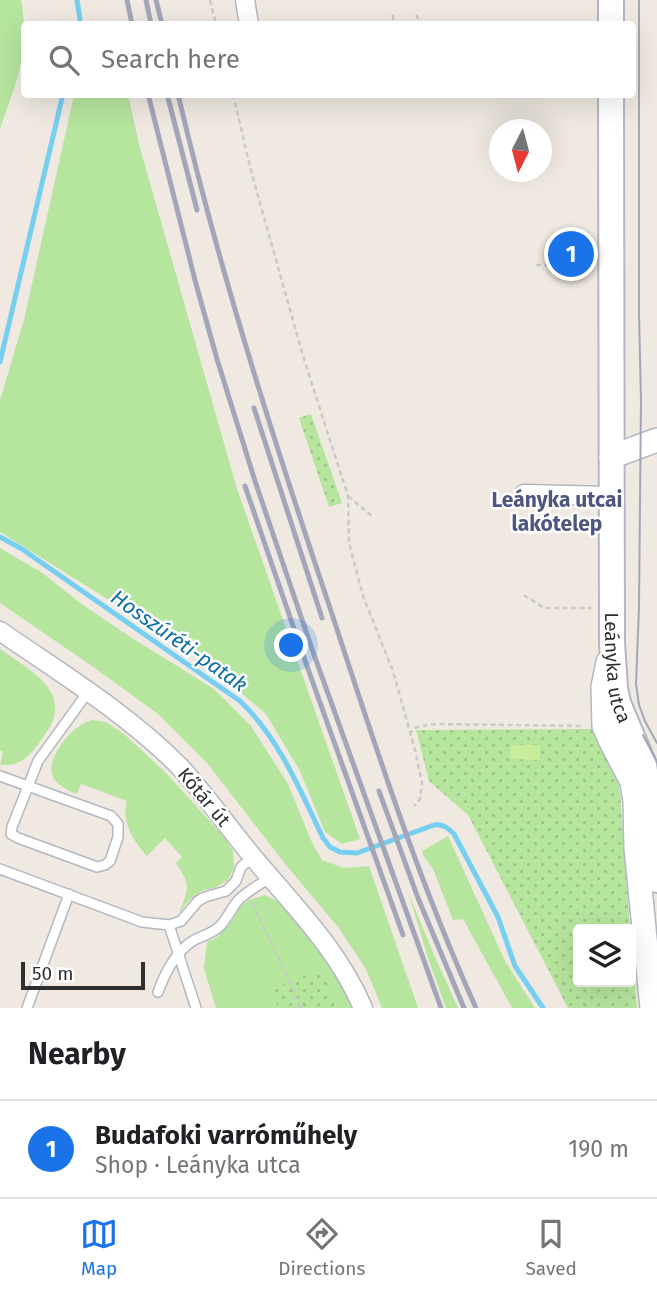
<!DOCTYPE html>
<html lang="en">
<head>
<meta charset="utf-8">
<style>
	:root { --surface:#fff; --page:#f2f2f2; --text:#202124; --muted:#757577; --line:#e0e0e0; --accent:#1a73e8 }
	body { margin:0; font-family:"Fira Sans",sans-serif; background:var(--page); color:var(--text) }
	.controls { position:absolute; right:21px; bottom:21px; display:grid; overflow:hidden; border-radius:7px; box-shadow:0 7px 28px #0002 }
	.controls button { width:63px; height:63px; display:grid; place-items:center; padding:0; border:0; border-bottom:2px solid var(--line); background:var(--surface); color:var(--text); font:35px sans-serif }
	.compass { position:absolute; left:489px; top:119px; width:63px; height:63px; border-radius:50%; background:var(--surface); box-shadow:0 7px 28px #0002; rotate:186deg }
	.scale { position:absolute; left:21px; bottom:18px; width:124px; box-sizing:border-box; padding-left:7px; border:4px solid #2e2e2e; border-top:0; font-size:19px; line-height:24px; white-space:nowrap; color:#2e2e2e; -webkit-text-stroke:5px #fff; paint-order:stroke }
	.you { position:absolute; left:292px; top:646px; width:24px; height:24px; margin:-18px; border:5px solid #fff; border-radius:50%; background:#1a73e8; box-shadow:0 0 0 10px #1a73e833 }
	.badge { display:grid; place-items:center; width:46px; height:46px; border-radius:50%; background:var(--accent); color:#fff; font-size:23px; font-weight:700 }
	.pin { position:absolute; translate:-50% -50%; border:4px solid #fff; box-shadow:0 2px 7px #0006 }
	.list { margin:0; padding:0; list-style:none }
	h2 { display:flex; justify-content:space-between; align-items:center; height:91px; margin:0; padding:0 28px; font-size:30px }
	h2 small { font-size:23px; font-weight:400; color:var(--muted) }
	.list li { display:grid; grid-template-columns:46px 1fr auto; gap:21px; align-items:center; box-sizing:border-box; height:98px; padding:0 28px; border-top:2px solid var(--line) }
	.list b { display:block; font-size:26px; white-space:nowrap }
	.list p { margin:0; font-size:23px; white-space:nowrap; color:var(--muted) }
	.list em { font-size:23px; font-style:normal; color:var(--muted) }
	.icon { flex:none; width:38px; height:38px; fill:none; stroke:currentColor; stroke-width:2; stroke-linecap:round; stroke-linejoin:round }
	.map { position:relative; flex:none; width:657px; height:1008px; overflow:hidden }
	.search { position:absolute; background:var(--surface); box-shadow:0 7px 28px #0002; left:21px; right:21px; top:21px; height:77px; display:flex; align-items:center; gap:18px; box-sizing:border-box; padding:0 24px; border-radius:7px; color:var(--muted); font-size:26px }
	.sheet { height:189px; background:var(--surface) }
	nav { display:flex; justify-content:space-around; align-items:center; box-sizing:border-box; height:98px; border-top:2px solid var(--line); background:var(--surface); font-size:19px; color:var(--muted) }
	nav a { display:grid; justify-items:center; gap:4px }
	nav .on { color:var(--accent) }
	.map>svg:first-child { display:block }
	.grass { fill:#b6e59e }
	.park { fill:url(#park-dots) }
	.pitch { fill:#c9ec9a }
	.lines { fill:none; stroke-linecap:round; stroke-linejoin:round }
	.stream { stroke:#75cff0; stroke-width:5 }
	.service-casing { stroke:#b4b7c1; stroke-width:12 }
	.minor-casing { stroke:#b4b7c1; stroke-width:21 }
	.tertiary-casing { stroke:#b4b7c1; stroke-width:26 }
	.secondary-casing { stroke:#b4b7c1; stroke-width:28 }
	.path { stroke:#c9c9c9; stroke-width:2.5; stroke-dasharray:5 3.5; stroke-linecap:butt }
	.service { stroke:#fff; stroke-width:9 }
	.minor { stroke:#fff; stroke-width:18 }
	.tertiary { stroke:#fff; stroke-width:23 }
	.secondary { stroke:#fff; stroke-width:24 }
	.tram { stroke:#a3a6b8; stroke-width:2 }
	.rail { stroke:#a3a6b8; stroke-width:5 }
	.labels { text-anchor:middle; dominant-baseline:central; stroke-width:5; stroke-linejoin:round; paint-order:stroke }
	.street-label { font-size:19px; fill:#2e2e2e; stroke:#fff }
	.neighbourhood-label { font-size:21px; font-weight:bold; fill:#4d5680; stroke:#fff }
	.water-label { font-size:21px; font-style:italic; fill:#0d6fa3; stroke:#fff }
</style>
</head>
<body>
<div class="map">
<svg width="657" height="1008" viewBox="0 0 657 1008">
	<defs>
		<pattern id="park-dots" width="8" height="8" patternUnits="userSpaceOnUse" patternTransform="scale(1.75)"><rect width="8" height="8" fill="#b6e59e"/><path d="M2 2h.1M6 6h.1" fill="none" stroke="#9dc588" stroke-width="1.8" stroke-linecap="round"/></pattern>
	</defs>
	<rect width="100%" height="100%" fill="#efe9e1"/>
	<g class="grass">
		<path d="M0,0H21C23,13 25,26 24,39C23,70 10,99 0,129Z"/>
		<polygon points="74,95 128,95 140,148 237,489 360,839 342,844 325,832 300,771 266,714 212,668 176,642 0,532 0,400 24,320"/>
		<polygon points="0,548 41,572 83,605 132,638 214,689 251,726 288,784 313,845 322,860 344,868 369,866 418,1008 382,1008 366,969 338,927 286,865 207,763 158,714 92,666 0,603"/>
		<path d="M0,649C16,660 46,678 53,696C56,705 56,715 52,723C47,732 31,757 21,761C15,765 7,765 0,765L3,752L0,750Z"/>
		<path d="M92,720L106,722L124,734L167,774L225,838L233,851L234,868L228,880L214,888L203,890L188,901L179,913C189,888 191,885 176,863L182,857L165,838L147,856C133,840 121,822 127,801L81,784L77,794C51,784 44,772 59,748C69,733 76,726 92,720Z"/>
		<polygon points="448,836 505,961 535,1008 512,1008 463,919 453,920 433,869 424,857 422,851"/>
		<polygon points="408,892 435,957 458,1008 446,1008 429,961"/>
		<polygon points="265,895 282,904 324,957 342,986 352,1008 216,1008 204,968 207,942 217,937 230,924 240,907 249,900"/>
	</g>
	<g class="park">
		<polygon points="311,414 342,503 329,507 299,418"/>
		<polygon points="592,729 617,778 620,793 630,929 578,929 578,982 631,982 631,936 637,1008 568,1008 468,815 429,781 416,730"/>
		<polygon points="323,968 336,1008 278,1008 272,989"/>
	</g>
	<polygon class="pitch" points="510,745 540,745 540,760 510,759"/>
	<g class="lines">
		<g class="stream">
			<polyline points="77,0 80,19 79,24"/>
			<polyline points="0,362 63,94"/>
			<path d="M0,537L22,549L240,701C279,738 300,790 323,838L330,847L340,852L357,853L434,825C444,824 448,828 454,834L498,917L515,966L543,1008"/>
		</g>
		<g class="service-casing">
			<g id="service">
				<polyline points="0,776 111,816 118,824 118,837 110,861 105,865 97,867 18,838 11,834 12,827 38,761 88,692"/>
				<polyline points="0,869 142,922 169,925 196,1008"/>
				<polyline points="169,925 181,921 198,901 205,897 226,891 236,881 241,867 253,857"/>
				<path d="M158,992C165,973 177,949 196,939C205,935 213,933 220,926C227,919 230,911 236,903C242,894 261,884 271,877"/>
				<polyline points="27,1008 69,894"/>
			</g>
		</g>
		<g class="minor-casing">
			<g id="minor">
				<polyline points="245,0 249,24"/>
				<polyline points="524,494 611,496"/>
				<path d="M0,631C59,672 128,714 179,766C206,795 228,827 253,857C293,905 338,949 363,1008"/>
			</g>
		</g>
		<g class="tertiary-casing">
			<g id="tertiary">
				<polyline points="611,457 657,440"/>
				<polyline points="608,662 603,687 604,726 610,740 632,782 635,802 636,848 652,1008"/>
			</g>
		</g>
		<g class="secondary-casing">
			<g id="secondary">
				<polyline points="611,0 611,24"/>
				<path id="s1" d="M611,94L612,643L615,688L618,703L644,765L652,815"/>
				<polyline points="653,800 653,848 657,880"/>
			</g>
		</g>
		<g class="path">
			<polyline points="210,0 216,24"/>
			<polyline points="393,15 393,24"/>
			<polyline points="416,15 421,24"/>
			<polyline points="233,94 251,171 303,356 348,496 349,543 363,596 393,671 415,750 422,783 420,799 414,806"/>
			<polyline points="536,265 547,265"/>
			<polyline points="575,265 592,265"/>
			<polyline points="348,496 372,516"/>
			<polyline points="524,595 544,608 591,608"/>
			<polyline points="410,735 413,729 420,726 436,724 584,726"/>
			<polyline points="252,903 290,982 300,1008"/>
		</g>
		<use href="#service" class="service"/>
		<use href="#minor" class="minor"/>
		<use href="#tertiary" class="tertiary"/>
		<use href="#secondary" class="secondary"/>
		<g class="tram">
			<polyline points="639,0 639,314 641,400 639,607 636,684 639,705 645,721 657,743"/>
			<polyline points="643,735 657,762"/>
		</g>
		<g class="rail">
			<polyline points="127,0 132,24"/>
			<polyline points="146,0 151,24"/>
			<polyline points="156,0 162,24"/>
			<polyline points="148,94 196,284 217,359 255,481 312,649 441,1008"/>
			<polyline points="167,94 197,210"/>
			<path d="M178,94C219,270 274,441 331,611C375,745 418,880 476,1008"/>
			<polyline points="254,408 322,618"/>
			<polyline points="245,486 302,652 403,935"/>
			<polyline points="379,791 418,898 464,1008"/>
		</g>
	</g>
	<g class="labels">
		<g class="street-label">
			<text stroke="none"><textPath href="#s1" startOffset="574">Leányka utca</textPath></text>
			<text transform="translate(204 797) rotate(50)">Kőtár út</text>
		</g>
		<g class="neighbourhood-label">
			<text x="557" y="500">Leányka utcai<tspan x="557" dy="24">lakótelep</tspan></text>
		</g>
		<g class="water-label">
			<text transform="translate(179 641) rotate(35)">Hosszúréti-patak</text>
		</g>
	</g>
</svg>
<div class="controls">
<button><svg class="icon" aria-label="layers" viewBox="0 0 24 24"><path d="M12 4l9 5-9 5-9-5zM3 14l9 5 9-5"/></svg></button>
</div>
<svg class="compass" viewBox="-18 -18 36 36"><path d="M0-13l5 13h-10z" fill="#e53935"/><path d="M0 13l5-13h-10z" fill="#757577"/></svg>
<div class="scale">50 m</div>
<div class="you"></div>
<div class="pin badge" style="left:571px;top:254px">1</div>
<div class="search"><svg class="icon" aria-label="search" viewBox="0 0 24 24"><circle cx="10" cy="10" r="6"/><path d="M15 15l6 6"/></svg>Search here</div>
</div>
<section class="sheet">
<h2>Nearby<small></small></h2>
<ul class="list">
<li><span class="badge">1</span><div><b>Budafoki varróműhely</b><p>Shop · Leányka utca</p></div><em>190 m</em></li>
</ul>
</section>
<nav>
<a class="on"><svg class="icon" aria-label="map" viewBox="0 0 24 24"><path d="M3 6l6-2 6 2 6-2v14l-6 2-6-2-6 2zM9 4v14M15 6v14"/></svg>Map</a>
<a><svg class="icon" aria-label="directions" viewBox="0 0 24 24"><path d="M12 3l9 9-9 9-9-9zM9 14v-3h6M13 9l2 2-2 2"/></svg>Directions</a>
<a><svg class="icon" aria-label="saved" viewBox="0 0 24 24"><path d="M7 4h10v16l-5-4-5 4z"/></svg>Saved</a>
</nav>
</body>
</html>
